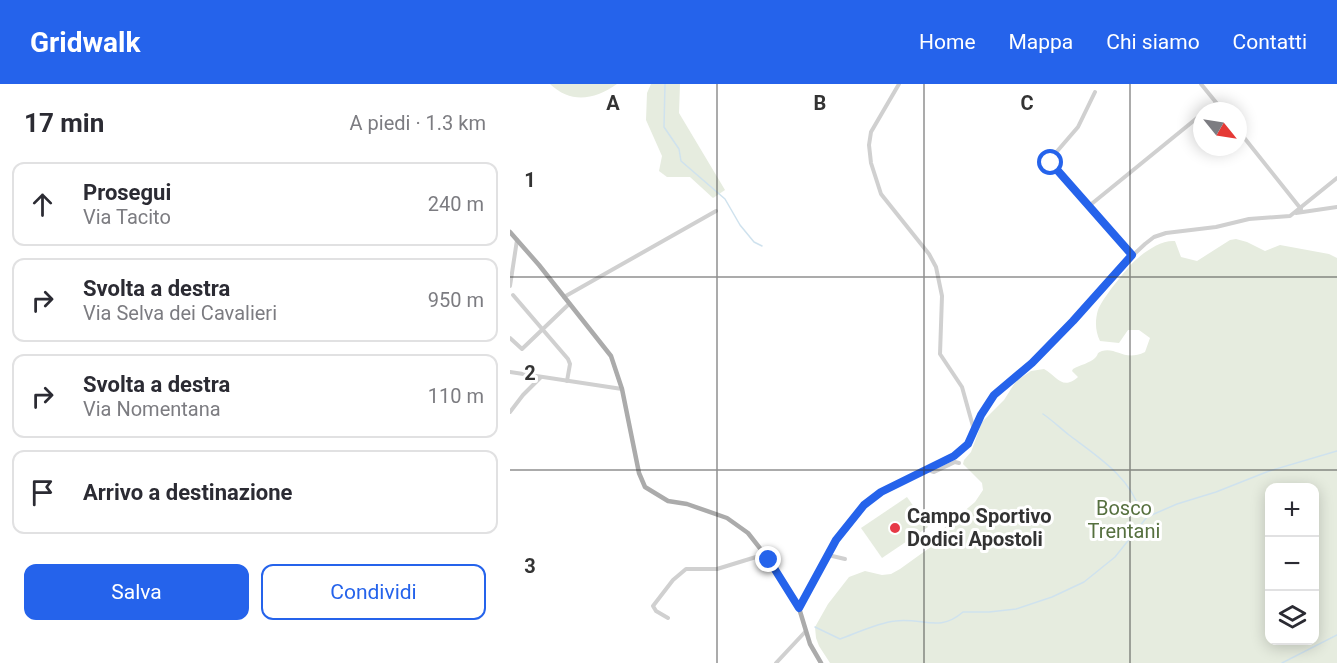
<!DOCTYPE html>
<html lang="it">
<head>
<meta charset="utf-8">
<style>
	:root { --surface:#fff; --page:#f2f2f3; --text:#2b2b33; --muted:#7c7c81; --line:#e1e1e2; --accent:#2563eb }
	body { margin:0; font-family:Roboto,sans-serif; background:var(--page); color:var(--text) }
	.controls { position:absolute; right:18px; bottom:18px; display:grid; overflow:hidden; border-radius:12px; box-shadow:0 3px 15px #0003 }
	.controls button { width:54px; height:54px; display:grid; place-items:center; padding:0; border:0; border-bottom:2px solid var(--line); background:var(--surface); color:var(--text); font:30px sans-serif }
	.compass { position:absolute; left:683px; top:18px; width:54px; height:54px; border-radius:50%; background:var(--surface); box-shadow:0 3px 15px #0003; rotate:120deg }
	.stop { position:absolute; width:18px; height:18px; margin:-14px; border:4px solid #2563eb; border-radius:50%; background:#fff }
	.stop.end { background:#2563eb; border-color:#fff; box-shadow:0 2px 6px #0008 }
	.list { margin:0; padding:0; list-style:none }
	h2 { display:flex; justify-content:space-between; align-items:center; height:78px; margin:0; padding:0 24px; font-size:26px }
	h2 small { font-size:20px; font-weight:400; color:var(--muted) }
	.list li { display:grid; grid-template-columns:39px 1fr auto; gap:18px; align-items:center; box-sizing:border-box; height:84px; margin:0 12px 12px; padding:0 12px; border:2px solid var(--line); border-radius:12px }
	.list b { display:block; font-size:22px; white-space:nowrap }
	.list p { margin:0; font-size:20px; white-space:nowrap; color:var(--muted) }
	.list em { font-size:20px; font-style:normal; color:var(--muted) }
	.actions { display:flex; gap:12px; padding:18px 24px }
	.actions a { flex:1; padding:14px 0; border:2px solid var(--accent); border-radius:12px; text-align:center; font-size:21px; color:var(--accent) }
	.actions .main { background:var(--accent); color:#fff }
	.icon { flex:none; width:33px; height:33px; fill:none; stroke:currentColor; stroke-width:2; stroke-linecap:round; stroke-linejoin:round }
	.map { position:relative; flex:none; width:827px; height:579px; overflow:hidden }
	header { display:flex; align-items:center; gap:36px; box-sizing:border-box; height:84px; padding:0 30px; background:var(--accent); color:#fff }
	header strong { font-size:28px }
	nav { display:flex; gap:33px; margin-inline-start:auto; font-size:21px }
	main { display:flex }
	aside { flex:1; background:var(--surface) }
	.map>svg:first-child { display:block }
	.green { fill:#e6ecdf; fill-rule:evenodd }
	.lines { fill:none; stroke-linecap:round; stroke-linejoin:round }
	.stream { stroke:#cfe2ee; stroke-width:1.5 }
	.minor { stroke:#d0d0d0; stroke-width:4 }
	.major { stroke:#ababab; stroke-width:4.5 }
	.route { stroke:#2563eb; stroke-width:8 }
	.grid { fill:none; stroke:#333; stroke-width:1.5; stroke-opacity:0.55 }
	.poi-dot { fill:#e63946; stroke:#fff; stroke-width:2 }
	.labels { text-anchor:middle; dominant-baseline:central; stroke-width:6; stroke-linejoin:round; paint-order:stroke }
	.park-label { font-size:20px; fill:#56703f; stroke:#fff }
	.poi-label { font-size:20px; font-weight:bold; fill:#333; stroke:#fff; text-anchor:start }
	.grid-label { font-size:20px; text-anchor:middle; font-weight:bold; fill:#333; stroke:#fff; stroke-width:6; stroke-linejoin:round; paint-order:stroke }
</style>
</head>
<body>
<header>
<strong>Gridwalk</strong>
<nav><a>Home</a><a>Mappa</a><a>Chi siamo</a><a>Contatti</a></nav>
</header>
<main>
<aside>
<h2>17 min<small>A piedi · 1.3 km</small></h2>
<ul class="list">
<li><svg class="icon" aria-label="ahead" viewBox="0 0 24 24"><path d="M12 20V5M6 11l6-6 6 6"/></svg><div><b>Prosegui</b><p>Via Tacito</p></div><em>240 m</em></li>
<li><svg class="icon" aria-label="right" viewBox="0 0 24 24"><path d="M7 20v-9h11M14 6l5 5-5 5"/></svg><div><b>Svolta a destra</b><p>Via Selva dei Cavalieri</p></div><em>950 m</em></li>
<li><svg class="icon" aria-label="right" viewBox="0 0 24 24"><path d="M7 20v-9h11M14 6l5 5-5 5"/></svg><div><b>Svolta a destra</b><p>Via Nomentana</p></div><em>110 m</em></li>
<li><svg class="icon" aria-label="arrive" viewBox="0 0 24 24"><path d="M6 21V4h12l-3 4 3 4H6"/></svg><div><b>Arrivo a destinazione</b></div></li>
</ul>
<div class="actions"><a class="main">Salva</a><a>Condividi</a></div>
</aside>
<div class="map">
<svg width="827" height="579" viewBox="0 0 827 579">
	<rect width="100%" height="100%" fill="#fff"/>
	<g class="green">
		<path d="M40,0H107C84,16 61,20 40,0Z"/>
		<polygon points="141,0 170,0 169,29 215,106 203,114 180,93 157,93 149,87 152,72 136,36 137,9"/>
		<path d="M726,155L737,158L755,167L770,161L819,170L827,174V579H320L309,562L306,554L305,543L318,520L339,493L355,487L372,491L381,490L390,485L422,462L426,451L465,418L473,406L472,399L453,380L454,376L461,368L472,338L494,316L506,297L521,287L534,285C547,292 552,307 568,293L562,287L563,285C570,281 580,279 585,274C590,269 585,270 592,267C607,263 614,278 635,268L640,254L629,246H618L609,259L590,257C585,247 585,236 588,226C592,215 618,182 628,174C637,166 652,156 665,157L671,173L687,177L720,156ZM760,404H804V556H760Z"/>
		<polygon points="397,413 418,443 372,474 351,444"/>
	</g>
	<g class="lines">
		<g class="stream">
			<polyline points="155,0 154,43 169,65 171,77 215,115 230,141 244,158 252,162"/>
			<path d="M533,330C542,336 550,344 559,351C587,372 622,394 631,430L637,433L667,420L706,408L759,387L827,367"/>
			<path d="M305,543L330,555C347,549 367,539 385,537C412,533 429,549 453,528H479L506,525L542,513L574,498L605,473L637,433"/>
			<polyline points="772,579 827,551"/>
		</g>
		<g class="minor">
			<polyline points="389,0 361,48 359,61 361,79 371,110 419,170 426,183 432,212 430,270 452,303 464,346"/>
			<polyline points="691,0 713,27"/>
			<polyline points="585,8 568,43 543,72 541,79 622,171"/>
			<polyline points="696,27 706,19"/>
			<polyline points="728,46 791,125"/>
			<polyline points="579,122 692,30"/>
			<polyline points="786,129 827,123"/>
			<polyline points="0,202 7,156"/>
			<polyline points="3,211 58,275 60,280 57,297"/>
			<polyline points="54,213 206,127"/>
			<polyline points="0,254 12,265 59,220"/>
			<polyline points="0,288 112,305"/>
			<polyline points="0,328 13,311 31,293"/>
			<polyline points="420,384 421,387 424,388 445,378 449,379"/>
			<polyline points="318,471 335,475"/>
			<polyline points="289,524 326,456 352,422 369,408 439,374 455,364 460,356 472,328 484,311 522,279 563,237 605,188 635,160 644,153 656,149 706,143 739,135 780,132 827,94"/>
			<polyline points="158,534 146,527 143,522 163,496 176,485 207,485 246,473 256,473"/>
			<polyline points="266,579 295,548"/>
		</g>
		<polyline class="major" points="0,148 29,181 101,272 112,305 129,389 135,403 158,417 177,420 217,434 238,449 260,477 289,524 300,560 311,579"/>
	</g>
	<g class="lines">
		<polyline class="route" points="259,476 289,524 326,456 354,421 371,408 444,372 458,360 471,331 484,311 522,279 563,237 622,171 541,79"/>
	</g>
	<path class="grid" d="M207,0V579M414,0V579M620,0V579M0,193H827M0,386H827"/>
	<circle class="poi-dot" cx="385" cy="444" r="6"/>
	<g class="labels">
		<g class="park-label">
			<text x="614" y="424">Bosco<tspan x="614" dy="23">Trentani</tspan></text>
		</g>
		<g class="poi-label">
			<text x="397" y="432">Campo Sportivo<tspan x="397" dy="23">Dodici Apostoli</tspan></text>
		</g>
	</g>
	<g class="grid-label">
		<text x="103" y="26">A</text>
		<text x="310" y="26">B</text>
		<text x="517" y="26">C</text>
		<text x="20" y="103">1</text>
		<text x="20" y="296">2</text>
		<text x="20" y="489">3</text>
	</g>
</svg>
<div class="controls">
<button>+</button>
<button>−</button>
<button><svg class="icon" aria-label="layers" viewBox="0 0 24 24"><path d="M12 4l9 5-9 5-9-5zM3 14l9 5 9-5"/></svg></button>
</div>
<svg class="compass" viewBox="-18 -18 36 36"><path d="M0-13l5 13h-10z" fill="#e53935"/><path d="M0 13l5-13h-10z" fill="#7c7c81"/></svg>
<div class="stop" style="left:541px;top:79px"></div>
<div class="stop end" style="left:259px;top:476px"></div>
</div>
</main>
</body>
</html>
